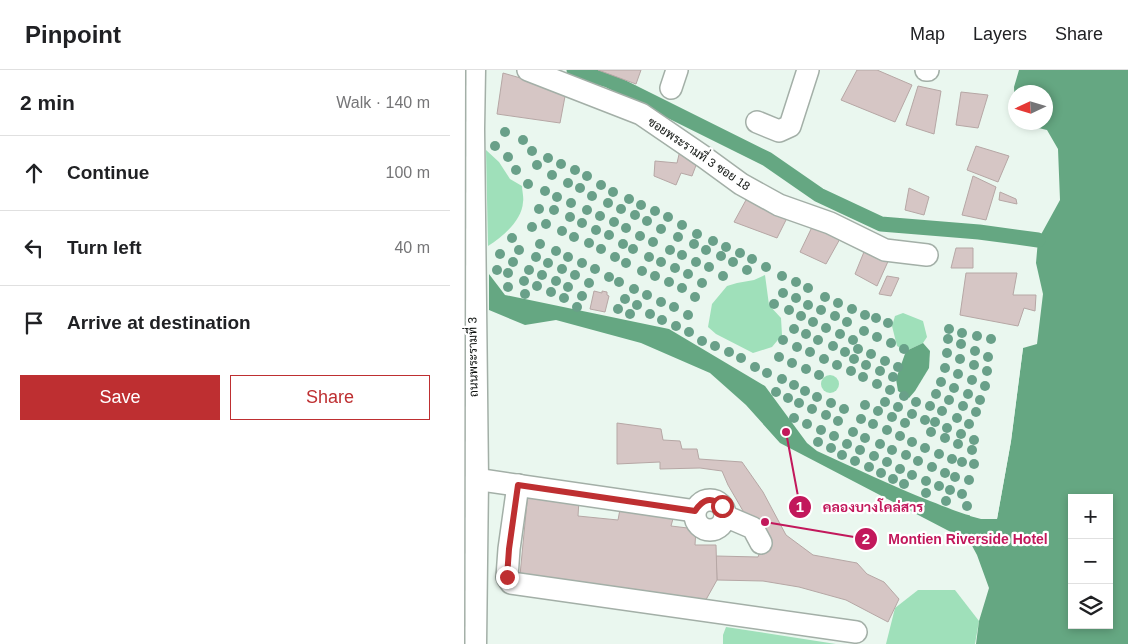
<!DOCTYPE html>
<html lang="en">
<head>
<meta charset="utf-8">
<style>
	:root { --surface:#fff; --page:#f2f2f2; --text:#202124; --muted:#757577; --line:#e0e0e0; --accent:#be2f31 }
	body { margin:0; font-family:Arial,Sarabun,sans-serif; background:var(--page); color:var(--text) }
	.controls { position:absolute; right:15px; bottom:15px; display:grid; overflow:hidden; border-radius:0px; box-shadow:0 2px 8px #0003 }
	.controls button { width:45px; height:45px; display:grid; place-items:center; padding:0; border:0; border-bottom:1px solid var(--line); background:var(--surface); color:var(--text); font:25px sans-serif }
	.compass { position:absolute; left:558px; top:15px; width:45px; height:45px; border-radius:50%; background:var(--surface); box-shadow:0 2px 8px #0003; rotate:266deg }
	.stop { position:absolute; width:15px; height:15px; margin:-11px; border:4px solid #be2f31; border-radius:50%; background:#fff }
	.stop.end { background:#be2f31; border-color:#fff; box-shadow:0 1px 5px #0008 }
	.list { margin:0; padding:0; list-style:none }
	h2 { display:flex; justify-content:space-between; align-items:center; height:65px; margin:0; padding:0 20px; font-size:21px }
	h2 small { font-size:16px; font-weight:400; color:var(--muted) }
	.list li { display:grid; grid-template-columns:32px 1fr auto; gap:15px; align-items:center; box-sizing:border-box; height:75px; padding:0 20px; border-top:1px solid var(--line) }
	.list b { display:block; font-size:19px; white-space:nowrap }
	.list em { font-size:16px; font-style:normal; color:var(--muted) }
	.actions { display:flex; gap:10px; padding:15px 20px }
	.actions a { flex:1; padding:11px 0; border:1px solid var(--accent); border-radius:0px; text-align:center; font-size:18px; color:var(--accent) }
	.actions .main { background:var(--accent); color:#fff }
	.icon { flex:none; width:28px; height:28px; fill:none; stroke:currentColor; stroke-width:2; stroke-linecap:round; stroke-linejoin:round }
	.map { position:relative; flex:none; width:678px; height:574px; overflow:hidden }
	header { display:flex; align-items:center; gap:30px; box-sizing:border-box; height:70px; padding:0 25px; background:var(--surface); border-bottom:1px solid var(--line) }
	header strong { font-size:24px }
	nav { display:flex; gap:28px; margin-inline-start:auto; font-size:18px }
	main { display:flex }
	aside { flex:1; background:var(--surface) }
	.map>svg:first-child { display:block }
	.green { fill:#9fe0ba }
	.water { fill:#65a782; fill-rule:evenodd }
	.pier { fill:#eaf7ef }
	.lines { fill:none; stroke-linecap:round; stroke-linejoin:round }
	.canal { stroke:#65a782; stroke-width:15 }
	.building { fill:#d6c6c5; stroke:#b6a7a5 }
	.minor-casing { stroke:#a3afa7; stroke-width:24 }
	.major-casing { stroke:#a3afa7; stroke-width:29 }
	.minor { stroke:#fff; stroke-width:21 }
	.major { stroke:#fff; stroke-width:26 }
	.major-bridge-casing { stroke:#a3afa7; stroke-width:29; stroke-linecap:butt }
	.major-bridge { stroke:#fff; stroke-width:26 }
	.tree { fill:#69a089 }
	.route { stroke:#be2f31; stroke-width:6 }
	.labels { text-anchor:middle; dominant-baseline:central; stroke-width:4.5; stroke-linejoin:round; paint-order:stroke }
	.street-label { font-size:12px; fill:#101411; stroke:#fff }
	.leader { fill:none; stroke:#c2185b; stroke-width:2 }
	.callout-dot { fill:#c2185b; stroke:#fff; stroke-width:2 }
	.mark-label { font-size:15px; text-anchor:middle; font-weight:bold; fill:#fff }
	.callout-label { font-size:14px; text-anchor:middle; font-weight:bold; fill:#c2185b; stroke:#fff; stroke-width:4.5; stroke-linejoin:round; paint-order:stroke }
</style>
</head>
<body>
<header>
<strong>Pinpoint</strong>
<nav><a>Map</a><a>Layers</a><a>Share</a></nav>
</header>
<main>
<aside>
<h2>2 min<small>Walk · 140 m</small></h2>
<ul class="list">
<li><svg class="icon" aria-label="ahead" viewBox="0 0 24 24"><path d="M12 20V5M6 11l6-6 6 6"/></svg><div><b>Continue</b></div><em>100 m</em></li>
<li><svg class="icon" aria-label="left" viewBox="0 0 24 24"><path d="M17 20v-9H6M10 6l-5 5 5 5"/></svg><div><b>Turn left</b></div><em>40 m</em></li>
<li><svg class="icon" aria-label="arrive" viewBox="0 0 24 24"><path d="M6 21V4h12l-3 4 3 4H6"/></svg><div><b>Arrive at destination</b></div></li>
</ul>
<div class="actions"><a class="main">Save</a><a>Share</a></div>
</aside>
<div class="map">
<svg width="678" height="574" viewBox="0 0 678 574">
	<rect width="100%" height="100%" fill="#eaf7ef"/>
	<g class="green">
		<path d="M36,80L49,92L60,109L72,116C72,121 74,127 73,132C72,151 52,167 38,176Z"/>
		<polygon points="315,205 319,235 331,248 332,265 322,277 303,283 266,264 258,257 262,234 277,216 287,213 304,210"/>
		<polygon points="453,243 473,251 477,267 473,273 456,281 447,276 442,256 445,246"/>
		<circle cx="380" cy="314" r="9"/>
		<polygon points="468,520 505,520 529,551 525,574 436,574 445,538"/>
		<polygon points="276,557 386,574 273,574 273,565"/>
	</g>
	<g class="water">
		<path d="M569,0H678V574H526L529,551L539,518L527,485L520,472L330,373L296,335L260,303L191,273L106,250L75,255L39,240V204L55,225L219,259L315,316L357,373L367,381C405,398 442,416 480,431C504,440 521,449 547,449L561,371L573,278L587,274L593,224L586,193L588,170L610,130L608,79L597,60L567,53L596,52V22H566L565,37L564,17ZM622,428H659V555H622Z"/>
		<polygon points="473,273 480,281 479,298 465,321 459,328 448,321 446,309 456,281"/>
	</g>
	<polygon class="pier" points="571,278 573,278 561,371 547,449 531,449 520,446 520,443 531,446 545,446 558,370"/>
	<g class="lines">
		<polyline class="canal" points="124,0 158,10 317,89 369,125 431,154 529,162 588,170"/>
	</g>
	<g class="building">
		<polygon points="148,0 191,0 186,14"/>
		<polygon points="407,0 427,0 462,15 445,52 391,30"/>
		<polygon points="53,3 116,21 110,53 47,44"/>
		<polygon points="468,16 491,21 484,64 456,55"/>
		<polygon points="511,22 538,25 528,58 506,55"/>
		<polygon points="231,76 248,90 242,106 231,103 226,115 204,106 205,91 227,93"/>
		<polygon points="526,76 559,86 548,112 517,100"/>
		<polygon points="523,106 546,117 536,150 512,145"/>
		<polygon points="459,118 479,127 474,145 455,140"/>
		<polygon points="550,122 566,129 567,134 549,130"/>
		<polygon points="296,130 338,146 327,168 284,152"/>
		<polygon points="363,155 391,167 376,194 350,182"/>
		<polygon points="416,177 440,187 427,216 405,204"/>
		<polygon points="506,178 523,178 523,198 501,198"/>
		<polygon points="516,203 567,203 563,225 586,225 585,241 574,238 568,256 510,245"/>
		<polygon points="437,206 449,208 441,226 429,224"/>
		<polygon points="144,221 152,223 152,221 157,222 157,225 159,226 155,242 140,239"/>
		<polygon points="167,353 211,359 213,370 230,371 232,379 247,379 249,389 292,392 313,422 336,465 363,485 407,493 417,504 434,512 449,529 438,552 396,530 349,517 313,511 267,510 266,486 308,487 314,471 307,465 278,415 272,401 250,398 210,399 210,392 167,394"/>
		<polygon points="78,422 129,430 128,446 168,450 171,434 224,445 221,456 246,459 245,475 266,475 267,510 253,535 70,505"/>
	</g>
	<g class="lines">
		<g class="minor-casing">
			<g id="minor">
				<polyline points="78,0 191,44 254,87 291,114 329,135 380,153 435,180 477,185"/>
				<polyline points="476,0 478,0"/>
				<polyline points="221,18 227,0"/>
				<polyline points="307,52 329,61 340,56 358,0"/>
				<polyline points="25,409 245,441"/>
				<polyline points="68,415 59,479 57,507 61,513 406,562"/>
				<circle cx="260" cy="445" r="15"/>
				<polyline points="275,446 303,458 311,473"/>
			</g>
		</g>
		<g class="major-casing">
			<polyline id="major" points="22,0 21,59 25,409 23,574"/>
		</g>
		<use href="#minor" class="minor"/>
		<use href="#major" class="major"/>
		<g class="major-bridge-casing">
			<polyline id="major-bridge" points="1,574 2,0"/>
		</g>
		<use href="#major-bridge" class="major-bridge"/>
	</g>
	<g class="tree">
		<circle cx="55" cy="62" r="5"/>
		<circle cx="73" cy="70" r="5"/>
		<circle cx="45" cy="76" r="5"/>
		<circle cx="82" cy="81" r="5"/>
		<circle cx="58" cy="87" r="5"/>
		<circle cx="98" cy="88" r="5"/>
		<circle cx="111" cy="94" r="5"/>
		<circle cx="87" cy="95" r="5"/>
		<circle cx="66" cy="100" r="5"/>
		<circle cx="125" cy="100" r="5"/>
		<circle cx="102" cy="105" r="5"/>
		<circle cx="137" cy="106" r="5"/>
		<circle cx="118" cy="113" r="5"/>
		<circle cx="78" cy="114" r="5"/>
		<circle cx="151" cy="115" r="5"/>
		<circle cx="130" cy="118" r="5"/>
		<circle cx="95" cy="121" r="5"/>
		<circle cx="163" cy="122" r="5"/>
		<circle cx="142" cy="126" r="5"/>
		<circle cx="107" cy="127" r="5"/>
		<circle cx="179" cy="129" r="5"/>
		<circle cx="121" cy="133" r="5"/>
		<circle cx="158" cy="133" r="5"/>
		<circle cx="191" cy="135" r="5"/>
		<circle cx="89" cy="139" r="5"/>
		<circle cx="171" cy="139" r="5"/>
		<circle cx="104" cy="140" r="5"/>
		<circle cx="137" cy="140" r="5"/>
		<circle cx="205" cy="141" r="5"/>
		<circle cx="185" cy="145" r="5"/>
		<circle cx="150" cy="146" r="5"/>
		<circle cx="120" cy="147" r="5"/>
		<circle cx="218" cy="147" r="5"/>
		<circle cx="197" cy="151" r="5"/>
		<circle cx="164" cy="152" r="5"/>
		<circle cx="132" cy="153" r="5"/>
		<circle cx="96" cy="154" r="5"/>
		<circle cx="232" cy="155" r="5"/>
		<circle cx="82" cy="157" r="5"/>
		<circle cx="176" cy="158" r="5"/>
		<circle cx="211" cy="159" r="5"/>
		<circle cx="146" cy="160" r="5"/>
		<circle cx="112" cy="161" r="5"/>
		<circle cx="247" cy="164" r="5"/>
		<circle cx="159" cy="165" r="5"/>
		<circle cx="190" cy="166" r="5"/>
		<circle cx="124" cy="167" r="5"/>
		<circle cx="228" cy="167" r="5"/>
		<circle cx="62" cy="168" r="5"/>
		<circle cx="263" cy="171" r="5"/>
		<circle cx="203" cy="172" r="5"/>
		<circle cx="139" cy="173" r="5"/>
		<circle cx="90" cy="174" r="5"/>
		<circle cx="173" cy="174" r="5"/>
		<circle cx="244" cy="174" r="5"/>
		<circle cx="276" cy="177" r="5"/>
		<circle cx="151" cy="179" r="5"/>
		<circle cx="183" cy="179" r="5"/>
		<circle cx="69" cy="180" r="5"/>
		<circle cx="220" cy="180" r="5"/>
		<circle cx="256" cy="180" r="5"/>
		<circle cx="106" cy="181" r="5"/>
		<circle cx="290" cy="183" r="5"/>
		<circle cx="50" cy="184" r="5"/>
		<circle cx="232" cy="185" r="5"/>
		<circle cx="271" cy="186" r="5"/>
		<circle cx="86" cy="187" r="5"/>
		<circle cx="118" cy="187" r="5"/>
		<circle cx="165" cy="187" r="5"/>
		<circle cx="199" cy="187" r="5"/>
		<circle cx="302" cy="189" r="5"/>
		<circle cx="63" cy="192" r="5"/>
		<circle cx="211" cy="192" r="5"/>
		<circle cx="246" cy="192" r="5"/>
		<circle cx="283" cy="192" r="5"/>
		<circle cx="98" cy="193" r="5"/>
		<circle cx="132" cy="193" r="5"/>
		<circle cx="176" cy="193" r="5"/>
		<circle cx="259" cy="197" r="5"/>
		<circle cx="316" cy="197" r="5"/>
		<circle cx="225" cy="198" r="5"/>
		<circle cx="112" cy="199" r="5"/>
		<circle cx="145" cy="199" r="5"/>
		<circle cx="47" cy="200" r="5"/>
		<circle cx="79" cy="200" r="5"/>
		<circle cx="297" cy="200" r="5"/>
		<circle cx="192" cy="201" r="5"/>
		<circle cx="58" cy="203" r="5"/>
		<circle cx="238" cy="204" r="5"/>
		<circle cx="92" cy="205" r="5"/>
		<circle cx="125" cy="205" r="5"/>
		<circle cx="205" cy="206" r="5"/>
		<circle cx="273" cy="206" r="5"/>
		<circle cx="332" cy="206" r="5"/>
		<circle cx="159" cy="207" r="5"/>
		<circle cx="74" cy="211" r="5"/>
		<circle cx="106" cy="211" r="5"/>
		<circle cx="169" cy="212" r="5"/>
		<circle cx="219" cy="212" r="5"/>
		<circle cx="346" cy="212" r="5"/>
		<circle cx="139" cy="213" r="5"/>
		<circle cx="252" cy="213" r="5"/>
		<circle cx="87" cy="216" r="5"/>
		<circle cx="58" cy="217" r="5"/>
		<circle cx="118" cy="217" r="5"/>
		<circle cx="232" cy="218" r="5"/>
		<circle cx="358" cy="218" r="5"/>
		<circle cx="184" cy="219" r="5"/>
		<circle cx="101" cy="222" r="5"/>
		<circle cx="333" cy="223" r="5"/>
		<circle cx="75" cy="224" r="5"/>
		<circle cx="197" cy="225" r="5"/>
		<circle cx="132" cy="226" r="5"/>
		<circle cx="245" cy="227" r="5"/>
		<circle cx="375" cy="227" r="5"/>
		<circle cx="114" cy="228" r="5"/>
		<circle cx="346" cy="228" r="5"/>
		<circle cx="175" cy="229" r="5"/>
		<circle cx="211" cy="232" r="5"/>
		<circle cx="388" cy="233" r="5"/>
		<circle cx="324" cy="234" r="5"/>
		<circle cx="187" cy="235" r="5"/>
		<circle cx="358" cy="235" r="5"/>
		<circle cx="127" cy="237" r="5"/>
		<circle cx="224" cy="237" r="5"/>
		<circle cx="168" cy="239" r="5"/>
		<circle cx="402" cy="239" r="5"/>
		<circle cx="339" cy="240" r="5"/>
		<circle cx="371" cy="240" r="5"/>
		<circle cx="180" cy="244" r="5"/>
		<circle cx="200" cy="244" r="5"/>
		<circle cx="238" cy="245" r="5"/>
		<circle cx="415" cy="245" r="5"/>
		<circle cx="351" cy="246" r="5"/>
		<circle cx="385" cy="246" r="5"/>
		<circle cx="426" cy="248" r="5"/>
		<circle cx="212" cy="250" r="5"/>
		<circle cx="363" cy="252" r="5"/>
		<circle cx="397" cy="252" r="5"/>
		<circle cx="438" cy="253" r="5"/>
		<circle cx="226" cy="256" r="5"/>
		<circle cx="376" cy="258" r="5"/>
		<circle cx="344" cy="259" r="5"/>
		<circle cx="499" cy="259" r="5"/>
		<circle cx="414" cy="261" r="5"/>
		<circle cx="239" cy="262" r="5"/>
		<circle cx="512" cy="263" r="5"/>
		<circle cx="356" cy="264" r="5"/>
		<circle cx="390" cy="264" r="5"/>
		<circle cx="527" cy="266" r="5"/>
		<circle cx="427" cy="267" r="5"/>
		<circle cx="498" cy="269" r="5"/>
		<circle cx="541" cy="269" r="5"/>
		<circle cx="333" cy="270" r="5"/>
		<circle cx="368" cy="270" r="5"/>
		<circle cx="403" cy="270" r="5"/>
		<circle cx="252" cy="271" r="5"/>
		<circle cx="441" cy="273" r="5"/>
		<circle cx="511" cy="274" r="5"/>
		<circle cx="265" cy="276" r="5"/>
		<circle cx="383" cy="276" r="5"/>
		<circle cx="347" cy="277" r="5"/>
		<circle cx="408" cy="279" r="5"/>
		<circle cx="454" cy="279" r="5"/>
		<circle cx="525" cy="281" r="5"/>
		<circle cx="279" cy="282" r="5"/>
		<circle cx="360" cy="282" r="5"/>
		<circle cx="395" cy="282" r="5"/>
		<circle cx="497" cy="283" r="5"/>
		<circle cx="421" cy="284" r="5"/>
		<circle cx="329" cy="287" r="5"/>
		<circle cx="538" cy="287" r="5"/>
		<circle cx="291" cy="288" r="5"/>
		<circle cx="374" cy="289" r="5"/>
		<circle cx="404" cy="289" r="5"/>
		<circle cx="510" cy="289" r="5"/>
		<circle cx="435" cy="291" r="5"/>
		<circle cx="342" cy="293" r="5"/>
		<circle cx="387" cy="295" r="5"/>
		<circle cx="416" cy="295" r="5"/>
		<circle cx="524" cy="295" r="5"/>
		<circle cx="305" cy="297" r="5"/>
		<circle cx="448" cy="297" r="5"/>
		<circle cx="495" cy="298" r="5"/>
		<circle cx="356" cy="299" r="5"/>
		<circle cx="401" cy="301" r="5"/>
		<circle cx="430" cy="301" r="5"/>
		<circle cx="537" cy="301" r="5"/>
		<circle cx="317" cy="303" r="5"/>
		<circle cx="508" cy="304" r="5"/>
		<circle cx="369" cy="305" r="5"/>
		<circle cx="413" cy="307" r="5"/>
		<circle cx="443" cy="307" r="5"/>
		<circle cx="332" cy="309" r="5"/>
		<circle cx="522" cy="310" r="5"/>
		<circle cx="491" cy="312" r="5"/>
		<circle cx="427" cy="314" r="5"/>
		<circle cx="344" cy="315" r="5"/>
		<circle cx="535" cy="316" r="5"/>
		<circle cx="504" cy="318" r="5"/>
		<circle cx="440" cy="320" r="5"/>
		<circle cx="355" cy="321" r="5"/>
		<circle cx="326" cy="322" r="5"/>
		<circle cx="486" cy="324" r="5"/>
		<circle cx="518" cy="324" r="5"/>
		<circle cx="454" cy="326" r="5"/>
		<circle cx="367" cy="327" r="5"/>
		<circle cx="338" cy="328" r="5"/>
		<circle cx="499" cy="330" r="5"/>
		<circle cx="530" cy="330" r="5"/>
		<circle cx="435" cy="332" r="5"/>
		<circle cx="466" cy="332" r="5"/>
		<circle cx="349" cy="333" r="5"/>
		<circle cx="381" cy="333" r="5"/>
		<circle cx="415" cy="335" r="5"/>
		<circle cx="480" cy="336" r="5"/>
		<circle cx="513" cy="336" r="5"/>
		<circle cx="448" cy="337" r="5"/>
		<circle cx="362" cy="339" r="5"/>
		<circle cx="394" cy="339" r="5"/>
		<circle cx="428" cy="341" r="5"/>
		<circle cx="492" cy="341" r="5"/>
		<circle cx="526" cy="342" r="5"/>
		<circle cx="462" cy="344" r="5"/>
		<circle cx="376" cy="345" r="5"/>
		<circle cx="442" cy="347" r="5"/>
		<circle cx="344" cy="348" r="5"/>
		<circle cx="507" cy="348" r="5"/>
		<circle cx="411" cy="349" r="5"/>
		<circle cx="475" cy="350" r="5"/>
		<circle cx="388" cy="351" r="5"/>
		<circle cx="485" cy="352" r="5"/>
		<circle cx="455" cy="353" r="5"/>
		<circle cx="357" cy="354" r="5"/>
		<circle cx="423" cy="354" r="5"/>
		<circle cx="519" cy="354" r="5"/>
		<circle cx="497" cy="358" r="5"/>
		<circle cx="371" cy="360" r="5"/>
		<circle cx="437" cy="360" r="5"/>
		<circle cx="403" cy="362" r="5"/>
		<circle cx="481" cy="362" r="5"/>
		<circle cx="511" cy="364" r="5"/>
		<circle cx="384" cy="366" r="5"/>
		<circle cx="450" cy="366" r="5"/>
		<circle cx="415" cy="368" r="5"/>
		<circle cx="495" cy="368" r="5"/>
		<circle cx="524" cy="370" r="5"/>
		<circle cx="368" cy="372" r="5"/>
		<circle cx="462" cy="372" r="5"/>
		<circle cx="397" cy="374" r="5"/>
		<circle cx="430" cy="374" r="5"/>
		<circle cx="508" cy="374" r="5"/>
		<circle cx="381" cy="378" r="5"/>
		<circle cx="475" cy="378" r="5"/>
		<circle cx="410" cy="380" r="5"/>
		<circle cx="442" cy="380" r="5"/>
		<circle cx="522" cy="380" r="5"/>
		<circle cx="489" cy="384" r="5"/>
		<circle cx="392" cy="385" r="5"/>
		<circle cx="456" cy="385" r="5"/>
		<circle cx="424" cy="386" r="5"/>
		<circle cx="502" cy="389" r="5"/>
		<circle cx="405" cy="391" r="5"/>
		<circle cx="468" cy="391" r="5"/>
		<circle cx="437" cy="392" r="5"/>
		<circle cx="512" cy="392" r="5"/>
		<circle cx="524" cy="394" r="5"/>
		<circle cx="419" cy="397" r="5"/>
		<circle cx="482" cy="397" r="5"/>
		<circle cx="450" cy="399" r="5"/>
		<circle cx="431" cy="403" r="5"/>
		<circle cx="495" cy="403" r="5"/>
		<circle cx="462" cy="405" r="5"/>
		<circle cx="505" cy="407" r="5"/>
		<circle cx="443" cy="409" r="5"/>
		<circle cx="519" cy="410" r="5"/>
		<circle cx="476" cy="411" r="5"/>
		<circle cx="454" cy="414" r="5"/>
		<circle cx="489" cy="416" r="5"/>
		<circle cx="500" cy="420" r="5"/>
		<circle cx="476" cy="423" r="5"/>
		<circle cx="512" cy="424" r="5"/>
		<circle cx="496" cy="431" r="5"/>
		<circle cx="517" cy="436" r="5"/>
	</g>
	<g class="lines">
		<path class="route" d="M57,507L59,479L68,415L245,441C253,429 261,426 272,436"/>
	</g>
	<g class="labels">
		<g class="street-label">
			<text transform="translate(249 84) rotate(34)">ซอยพระรามที่ 3 ซอย 18</text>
			<text transform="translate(23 287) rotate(-91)">ถนนพระรามที่ 3</text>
		</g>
	</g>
	<path class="leader" d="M336 362L350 437M315 452L416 469"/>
	<g class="callout-dot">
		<circle cx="336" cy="362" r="5"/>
		<circle cx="315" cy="452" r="5"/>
		<circle cx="350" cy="437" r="12"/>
		<circle cx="416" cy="469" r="12"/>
	</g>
	<g class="mark-label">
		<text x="350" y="442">1</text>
		<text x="416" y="474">2</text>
	</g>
	<g class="callout-label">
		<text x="423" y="442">คลองบางโคล่สาร</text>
		<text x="518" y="474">Montien Riverside Hotel</text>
	</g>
</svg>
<div class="controls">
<button>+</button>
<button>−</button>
<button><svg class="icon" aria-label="layers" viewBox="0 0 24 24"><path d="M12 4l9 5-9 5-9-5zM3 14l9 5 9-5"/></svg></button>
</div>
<svg class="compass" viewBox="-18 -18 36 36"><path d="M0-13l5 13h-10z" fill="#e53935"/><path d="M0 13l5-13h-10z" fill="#757577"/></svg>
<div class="stop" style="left:272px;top:436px"></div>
<div class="stop end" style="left:57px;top:507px"></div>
</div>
</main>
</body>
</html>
